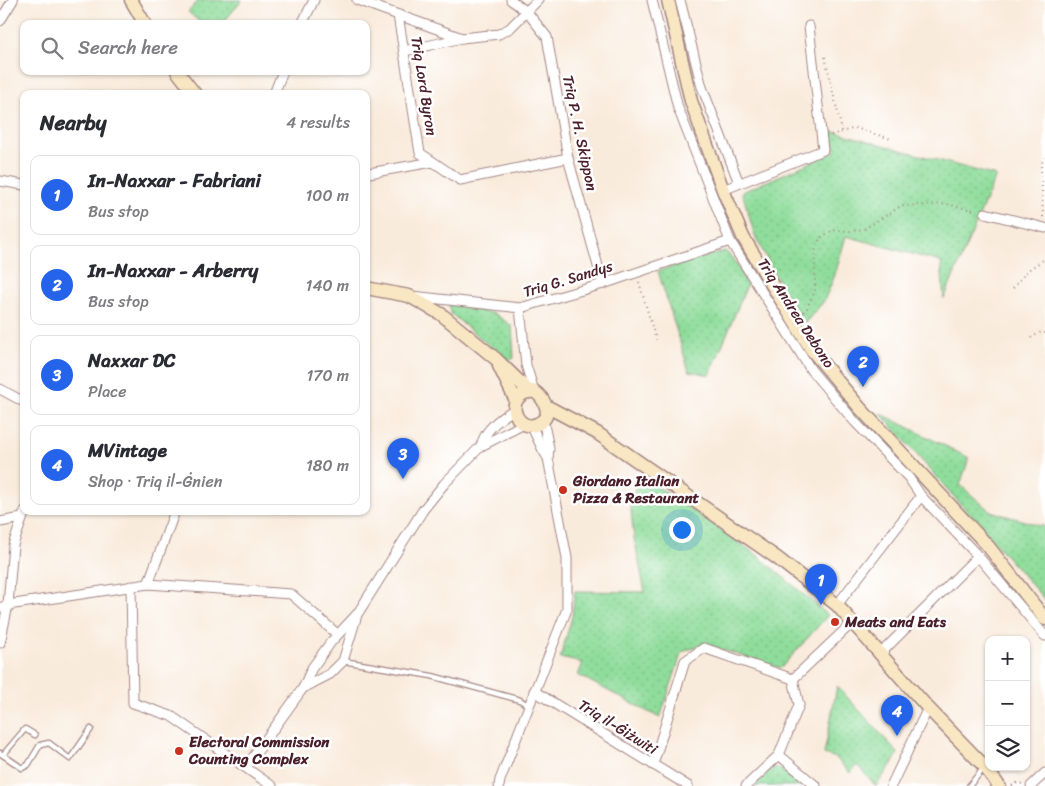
<!DOCTYPE html>
<html lang="en">
<head>
<meta charset="utf-8">
<style>
	:root { --surface:#fff; --page:#f7f7f7; --text:#2b2b33; --muted:#7c7c81; --line:#e1e1e2; --accent:#2563eb }
	body { margin:0; font-family:Sriracha,sans-serif; background:var(--page); color:var(--text) }
	.controls { position:absolute; right:15px; bottom:15px; display:grid; overflow:hidden; border-radius:10px; box-shadow:0 1px 4px #0004 }
	.controls button { width:45px; height:45px; display:grid; place-items:center; padding:0; border:0; border-bottom:1px solid var(--line); background:var(--surface); color:var(--text); font:25px sans-serif }
	.you { position:absolute; left:681px; top:529px; width:18px; height:18px; margin:-12px; border:4px solid #fff; border-radius:50%; background:#1a73e8; box-shadow:0 0 0 8px #1a73e833 }
	.badge { display:grid; place-items:center; width:32px; height:32px; border-radius:50%; background:var(--accent); color:#fff; font-size:16px; font-weight:700 }
	.pin { position:absolute; translate:-50% -41px; filter:drop-shadow(0 1px 2px #0008) }
	.pin::after { content:''; position:absolute; top:26px; width:18px; height:15px; background:inherit; clip-path:polygon(0 0,100% 0,50% 100%) }
	.list { margin:0; padding:0; list-style:none }
	h2 { display:flex; justify-content:space-between; align-items:center; height:65px; margin:0; padding:0 20px; font-size:21px }
	h2 small { font-size:16px; font-weight:400; color:var(--muted) }
	.list li { display:grid; grid-template-columns:32px 1fr auto; gap:15px; align-items:center; box-sizing:border-box; height:80px; margin:0 10px 10px; padding:0 10px; border:1px solid var(--line); border-radius:10px }
	.list b { display:block; font-size:19px; white-space:nowrap }
	.list p { margin:0; font-size:16px; white-space:nowrap; color:var(--muted) }
	.list em { font-size:16px; font-style:normal; color:var(--muted) }
	.icon { flex:none; width:28px; height:28px; fill:none; stroke:currentColor; stroke-width:2; stroke-linecap:round; stroke-linejoin:round }
	.map { position:relative; flex:none; width:1045px; height:786px; overflow:hidden }
	.search { position:absolute; background:var(--surface); box-shadow:0 1px 4px #0004; left:20px; top:20px; width:350px; height:55px; display:flex; align-items:center; gap:12px; box-sizing:border-box; padding:0 18px; border-radius:10px; color:var(--muted); font-size:19px }
	.panel { position:absolute; background:var(--surface); box-shadow:0 1px 4px #0004; left:20px; top:90px; width:350px; height:425px; border-radius:10px }
	.map>svg:first-child { display:block }
	.green { fill:url(#green-dots); stroke:#6c7e63 }
	.lines { fill:none; stroke-linecap:round; stroke-linejoin:round }
	.lane-casing { stroke:#a28584; stroke-width:7 }
	.street-casing { stroke:#a28584; stroke-width:11 }
	.secondary-casing { stroke:#a28584; stroke-width:15 }
	.path { stroke:#a28584; stroke-width:2; stroke-dasharray:1 4; stroke-linecap:butt }
	.lane { stroke:#fff; stroke-width:4.5 }
	.street { stroke:#fff; stroke-width:9 }
	.secondary { stroke:#f9e7c3; stroke-width:12 }
	.poi-dot { fill:#c8321e; stroke:#fff; stroke-width:2 }
	.labels { text-anchor:middle; dominant-baseline:central; stroke-width:5; stroke-linejoin:round; paint-order:stroke }
	.street-label { font-size:15px; fill:#4a1f2b; stroke:#fff }
	.poi-label { font-size:15px; font-weight:bold; fill:#4a1f2b; stroke:#fff; text-anchor:start }
</style>
</head>
<body>
<div class="map">
<svg width="1045" height="786" viewBox="0 0 1045 786">
	<defs>
		<pattern id="green-dots" width="8" height="8" patternUnits="userSpaceOnUse" patternTransform="scale(1.25)"><rect width="8" height="8" fill="#8fdd9b"/><path d="M2 2h.1M6 6h.1" fill="none" stroke="#7dbd86" stroke-width="1.8" stroke-linecap="round"/></pattern>
	</defs>
	<rect width="100%" height="100%" fill="#fff"/>
	<filter id="ink" filterUnits="userSpaceOnUse"><feTurbulence type="fractalNoise" baseFrequency=".02" numOctaves="2"/><feDisplacementMap in="SourceGraphic" scale="10" xChannelSelector="R" yChannelSelector="G"/><feConvolveMatrix kernelMatrix="1 2 1 2 8 2 1 2 1" color-interpolation-filters="sRGB"/></filter>
	<filter id="wash" filterUnits="userSpaceOnUse"><feTurbulence type="fractalNoise" baseFrequency=".0096" numOctaves="4" result="noise"/><feDisplacementMap in="SourceGraphic" scale="20" xChannelSelector="R" yChannelSelector="G"/><feGaussianBlur stdDeviation="1.12" result="paint"/><feColorMatrix in="noise" values="0 0 0 0 0 0 0 0 0 0 0 0 0 0 0 0 0 1.4 0 .05"/><feComposite in="paint" operator="in"/></filter>
	<g filter="url(#wash)">
		<rect width="100%" height="100%" fill="#f9ebdc"/>
		<g class="green">
			<polygon points="199,0 242,0 222,24 212,24 207,20 202,24 188,12"/>
			<polygon points="832,131 996,176 944,299 941,262 846,236 835,275 824,301 805,323 780,284 755,236 742,192 835,152"/>
			<path d="M725,251C736,258 741,274 747,285L710,375L689,371L658,271Z"/>
			<polygon points="449,304 495,314 512,326 514,358 508,361 450,313"/>
			<polygon points="880,413 969,458 960,485 990,511 1045,527 1045,600"/>
			<polygon points="641,475 757,555 828,615 781,668 704,644 682,652 660,718 578,675 583,663 560,658 572,617 575,591 645,592 634,538 630,501"/>
			<polygon points="837,686 898,753 894,761 876,786 857,765 850,773 836,758 824,754"/>
			<polygon points="772,768 779,768 804,786 754,786"/>
		</g>
	</g>
	<g filter="url(#ink)">
		<g class="lines">
			<g class="lane-casing">
				<g id="lane">
					<polyline points="343,661 432,676 520,700 529,706"/>
					<polyline points="0,753 22,768 28,765 40,745 49,743 70,759 91,729"/>
					<polyline points="3,755 25,729 35,735"/>
					<polyline points="969,786 984,768"/>
				</g>
			</g>
			<g class="street-casing">
				<g id="street">
					<polyline points="357,0 462,38 499,34 510,28 538,0"/>
					<polyline points="511,0 527,12 547,37 568,158 603,284"/>
					<polyline points="652,0 678,108 730,241 811,370 855,422 909,478 921,496 978,556 1045,636"/>
					<polyline points="680,0 702,87 739,183"/>
					<polyline points="398,15 420,153 460,180 568,158"/>
					<polyline points="0,21 13,0"/>
					<polyline points="302,24 314,0"/>
					<polyline points="404,51 462,38"/>
					<polyline points="274,94 283,71"/>
					<polyline points="369,173 433,162"/>
					<polyline points="0,181 24,185"/>
					<polyline points="723,190 823,150 809,26"/>
					<polyline points="985,213 1045,228"/>
					<polyline points="412,296 520,308 603,284 730,241"/>
					<polyline points="520,308 526,365 534,391"/>
					<polyline points="0,389 24,402"/>
					<polyline points="531,425 543,450 548,458"/>
					<path d="M481,446C485,429 500,418 515,409"/>
					<polyline points="0,522 22,518"/>
					<polyline points="148,584 175,511"/>
					<polyline points="131,586 133,703 171,716 272,786"/>
					<polyline points="837,605 921,496"/>
					<polyline points="0,608 8,605 148,584 291,594 337,634"/>
					<polyline points="0,643 8,605 13,545 25,511"/>
					<polyline points="880,654 978,556"/>
					<polyline points="793,679 852,623"/>
					<polyline points="303,688 330,674 343,661 357,615"/>
					<polyline points="534,691 688,786"/>
					<polyline points="779,755 816,786"/>
					<polyline points="653,765 685,661 704,648 793,679"/>
					<polyline points="246,767 303,688 312,668 331,642 358,613 423,510 444,484 481,446 524,424"/>
					<polyline points="499,786 500,780 567,609 567,558 548,458 549,448 543,420"/>
					<polyline points="746,786 779,755 799,705 793,679"/>
					<polyline points="891,786 928,708"/>
					<polyline points="1031,786 1045,773"/>
				</g>
			</g>
			<g class="secondary-casing">
				<g id="secondary">
					<polyline points="131,0 145,24"/>
					<polyline points="668,0 691,101 723,190 743,237 811,349 860,408 988,546 1045,619"/>
					<polyline points="177,71 195,94"/>
					<polyline points="366,288 409,296 441,314 496,359 530,392"/>
					<polyline points="499,366 516,401"/>
					<path d="M534,391C543,397 553,413 542,421C519,440 498,394 534,391Z"/>
					<polyline points="546,406 597,433 777,558 837,605 928,708 985,767 999,786"/>
				</g>
			</g>
			<g class="path">
				<polyline points="825,57 842,131"/>
				<polyline points="831,135 855,128 891,139"/>
				<polyline points="1043,217 1041,164 1045,158"/>
				<polyline points="639,282 656,340"/>
				<polyline points="1013,288 1028,270 1045,259"/>
				<polyline points="803,312 807,308 815,291 815,252 820,238 833,230 851,231 864,229 901,206 947,204 977,211"/>
				<polyline points="1031,338 1041,332 1045,333"/>
				<polyline points="1012,786 1016,783 1023,784"/>
			</g>
			<use href="#lane" class="lane"/>
			<use href="#street" class="street"/>
			<use href="#secondary" class="secondary"/>
		</g>
	</g>
	<g class="poi-dot">
		<circle cx="563" cy="490" r="5"/>
		<circle cx="835" cy="622" r="5"/>
		<circle cx="179" cy="751" r="5"/>
	</g>
	<g class="labels">
		<g class="street-label">
			<text transform="translate(424 86) rotate(81)">Triq Lord Byron</text>
			<text transform="translate(580 133) rotate(78)">Triq P. H. Skippon</text>
			<text transform="translate(568 279) rotate(-17)">Triq G. Sandys</text>
			<text transform="translate(796 313) rotate(57)">Triq Andrea Debono</text>
			<text transform="translate(618 727) rotate(32)">Triq il-Ġiżwiti</text>
		</g>
		<g class="poi-label">
			<text x="573" y="481">Giordano Italian<tspan x="573" dy="17">Pizza &amp; Restaurant</tspan></text>
			<text x="845" y="622">Meats and Eats</text>
			<text x="189" y="742">Electoral Commission<tspan x="189" dy="17">Counting Complex</tspan></text>
		</g>
	</g>
</svg>
<div class="controls">
<button>+</button>
<button>−</button>
<button><svg class="icon" aria-label="layers" viewBox="0 0 24 24"><path d="M12 4l9 5-9 5-9-5zM3 14l9 5 9-5"/></svg></button>
</div>
<div class="you"></div>
<div class="pin badge" style="left:821px;top:605px">1</div>
<div class="pin badge" style="left:863px;top:387px">2</div>
<div class="pin badge" style="left:403px;top:479px">3</div>
<div class="pin badge" style="left:897px;top:736px">4</div>
<div class="search"><svg class="icon" aria-label="search" viewBox="0 0 24 24"><circle cx="10" cy="10" r="6"/><path d="M15 15l6 6"/></svg>Search here</div>
<section class="panel">
<h2>Nearby<small>4 results</small></h2>
<ul class="list">
<li><span class="badge">1</span><div><b>In-Naxxar - Fabriani</b><p>Bus stop</p></div><em>100 m</em></li>
<li><span class="badge">2</span><div><b>In-Naxxar - Arberry</b><p>Bus stop</p></div><em>140 m</em></li>
<li><span class="badge">3</span><div><b>Naxxar DC</b><p>Place</p></div><em>170 m</em></li>
<li><span class="badge">4</span><div><b>MVintage</b><p>Shop · Triq il-Ġnien</p></div><em>180 m</em></li>
</ul>
</section>
</div>
</body>
</html>
